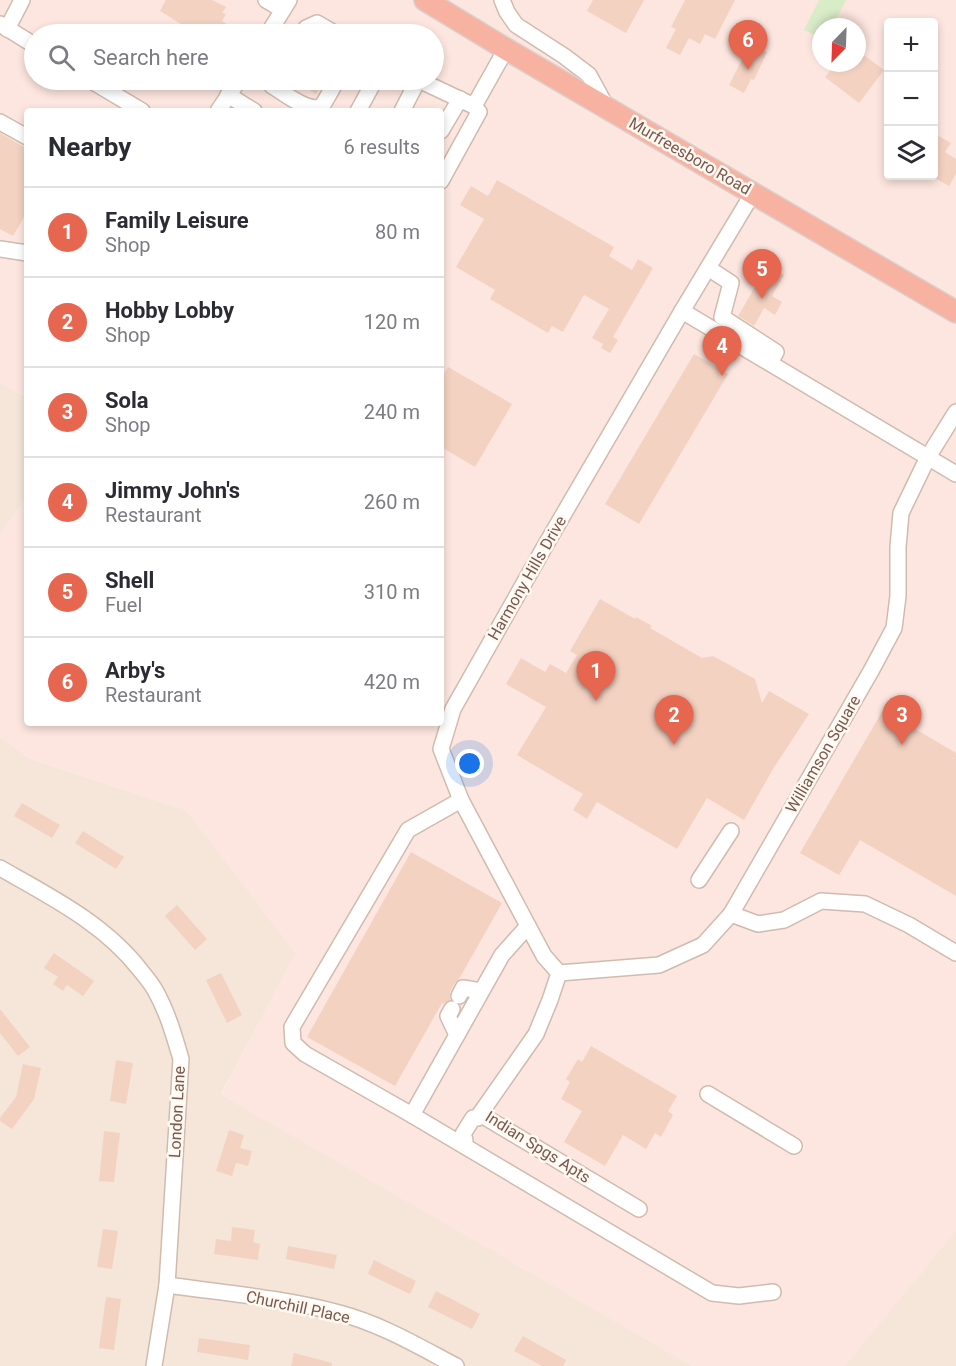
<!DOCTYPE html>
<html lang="en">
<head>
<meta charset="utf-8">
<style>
	:root { --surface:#fff; --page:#f2f2f3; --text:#2b2b33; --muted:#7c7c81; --line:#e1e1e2; --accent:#e76650 }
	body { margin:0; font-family:Roboto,sans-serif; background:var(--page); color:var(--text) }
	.controls { position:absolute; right:18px; top:18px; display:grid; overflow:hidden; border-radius:6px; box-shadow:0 3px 9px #0003 }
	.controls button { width:54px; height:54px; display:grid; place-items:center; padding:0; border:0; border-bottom:2px solid var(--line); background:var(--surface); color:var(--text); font:30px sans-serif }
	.compass { position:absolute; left:812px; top:18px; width:54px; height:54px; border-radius:50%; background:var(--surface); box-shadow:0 3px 9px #0003; rotate:203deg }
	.you { position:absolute; left:470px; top:764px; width:21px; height:21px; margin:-15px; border:4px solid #fff; border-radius:50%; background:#1a73e8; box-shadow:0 0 0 9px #1a73e833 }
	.badge { display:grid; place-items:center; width:39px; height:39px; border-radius:50%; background:var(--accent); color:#fff; font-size:20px; font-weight:700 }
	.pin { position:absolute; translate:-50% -50px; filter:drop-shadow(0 2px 3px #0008) }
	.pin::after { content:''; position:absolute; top:32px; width:21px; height:18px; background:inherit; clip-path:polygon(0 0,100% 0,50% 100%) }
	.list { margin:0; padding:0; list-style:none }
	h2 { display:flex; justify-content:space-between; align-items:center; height:78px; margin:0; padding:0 24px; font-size:26px }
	h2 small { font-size:20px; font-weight:400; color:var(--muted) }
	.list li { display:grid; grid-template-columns:39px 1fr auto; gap:18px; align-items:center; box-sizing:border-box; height:90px; padding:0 24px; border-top:2px solid var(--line) }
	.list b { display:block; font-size:22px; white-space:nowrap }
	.list p { margin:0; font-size:20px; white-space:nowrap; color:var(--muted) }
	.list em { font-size:20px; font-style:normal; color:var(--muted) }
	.icon { flex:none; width:33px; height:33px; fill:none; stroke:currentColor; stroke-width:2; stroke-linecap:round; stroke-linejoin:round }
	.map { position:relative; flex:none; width:956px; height:1366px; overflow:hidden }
	.search { position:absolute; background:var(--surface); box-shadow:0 3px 9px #0003; left:24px; top:24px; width:420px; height:66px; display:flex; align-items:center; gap:15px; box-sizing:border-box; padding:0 21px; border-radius:33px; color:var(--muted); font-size:22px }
	.panel { position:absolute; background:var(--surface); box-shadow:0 3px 9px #0003; left:24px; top:108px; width:420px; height:618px; border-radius:6px }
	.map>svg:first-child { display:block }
	.residential { fill:#f5e6d9 }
	.commercial { fill:#fde6df; fill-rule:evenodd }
	.green { fill:#d9ecc8 }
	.building { fill:#f3d2c2 }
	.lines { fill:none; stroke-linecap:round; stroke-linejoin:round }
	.minor-casing { stroke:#d0bbaf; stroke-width:18 }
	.highway-casing { stroke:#d9d1cd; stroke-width:24 }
	.minor { stroke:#fff; stroke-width:15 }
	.highway { stroke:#f7b2a2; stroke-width:21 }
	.labels { text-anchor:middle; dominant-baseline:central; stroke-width:5; stroke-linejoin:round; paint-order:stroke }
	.street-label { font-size:16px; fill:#79594d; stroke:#fff9f2 }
</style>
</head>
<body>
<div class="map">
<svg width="956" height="1366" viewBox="0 0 956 1366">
	<rect width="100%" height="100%" fill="#fdf5eb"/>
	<g class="residential">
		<polygon points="0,382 27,398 27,497 0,535"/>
		<polygon points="0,737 31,759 186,810 296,953 221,1094 693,1366 0,1366"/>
		<polygon points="956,1145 956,1366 830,1366"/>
	</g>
	<path class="commercial" d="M0,0H956V1231L845,1366H693L221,1095L295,953L186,810L31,759L0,737V535L27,497V723H441V111H27V398L0,382ZM888,22H934V176H888ZM821,27H857V63H821ZM34,34H434V80H34Z"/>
	<polygon class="green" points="819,0 846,0 832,27 821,27 821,38 804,30"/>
	<g class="building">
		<polygon points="166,0 212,0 226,7 222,13 226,14 222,21 228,25 223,34 186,34 189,29 160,11"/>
		<polygon points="593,0 644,0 626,33 587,11"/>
		<polygon points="685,0 735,0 715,39 705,34 700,44 689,38 680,55 666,48 676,29 671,27"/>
		<polygon points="750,44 767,52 754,80 751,79 744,93 729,85"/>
		<polygon points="857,50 884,70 859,103 825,77 836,63 857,63"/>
		<polygon points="293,80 324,80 316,94"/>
		<polygon points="0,133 22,146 27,147 27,212 13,236 0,229"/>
		<polygon points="933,133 951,143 945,152 956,159 956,174 949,186 933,177"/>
		<polygon points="497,180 614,247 609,256 632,270 638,259 653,268 613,337 618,340 610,353 601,348 603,344 592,338 609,309 584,295 563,332 552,326 548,333 490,299 495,290 456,267 484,219 460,205 471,186 488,196"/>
		<polygon points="768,265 784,275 772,296 782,302 775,315 764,308 754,326 738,316"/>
		<polygon points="694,354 728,374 639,524 605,504"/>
		<polygon points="448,367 512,404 475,467 441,447 441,379"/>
		<polygon points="600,599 635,619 636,617 652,626 650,628 702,658 713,656 755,679 762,703 769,691 809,714 773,769 744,820 707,798 677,849 597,802 587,819 573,810 583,794 517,755 546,707 506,684 521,658 545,672 550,664 566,673 577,655 570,651"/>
		<polygon points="883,710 956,753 956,896 860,840 839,875 800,853"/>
		<polygon points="22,803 60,825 52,838 14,816"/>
		<polygon points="83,831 124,857 116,869 75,843"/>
		<polygon points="411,852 502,903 459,979 454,984 450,992 450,1000 443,1004 442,1003 395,1086 307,1037"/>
		<polygon points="177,905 207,939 195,950 165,916"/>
		<polygon points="54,953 94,981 83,996 67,985 63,991 53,984 58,977 44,968"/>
		<polygon points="221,973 242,1015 227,1023 206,980"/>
		<polygon points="0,1009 30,1047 18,1056 0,1033"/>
		<polygon points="591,1046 677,1096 668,1111 673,1115 661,1137 655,1133 646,1149 623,1135 605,1166 564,1142 582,1111 561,1099 570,1082 566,1079 578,1059 582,1062"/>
		<polygon points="116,1060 133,1063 126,1104 110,1101"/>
		<polygon points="23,1064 41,1068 34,1099 12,1129 0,1121 0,1118 16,1097"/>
		<polygon points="229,1130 244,1135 240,1148 252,1151 248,1166 236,1163 232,1176 216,1171"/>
		<polygon points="104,1131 120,1133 114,1182 99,1181"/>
		<polygon points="232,1227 255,1230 253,1242 260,1244 258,1260 214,1254 216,1239 231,1241"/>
		<polygon points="103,1229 118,1231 112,1269 97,1267"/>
		<polygon points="288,1246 337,1255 334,1269 286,1259"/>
		<polygon points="374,1260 416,1281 410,1294 368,1274"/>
		<polygon points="436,1291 480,1314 472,1329 428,1307"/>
		<polygon points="106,1297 121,1299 114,1350 99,1348"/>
		<polygon points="523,1336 566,1360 563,1366 542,1366 514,1351"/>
		<polygon points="199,1338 250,1345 248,1360 197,1352"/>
		<polygon points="294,1353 332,1363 332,1366 291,1366"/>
	</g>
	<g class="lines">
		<g class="minor-casing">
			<g id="minor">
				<polyline points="266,0 283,10"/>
				<polyline points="502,0 507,12 516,25 564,56 589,75 607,108"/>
				<polyline points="0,24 34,45"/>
				<polyline points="7,29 22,0"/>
				<polyline points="268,34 289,0"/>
				<polyline points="303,34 306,28 317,23 336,34"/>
				<polyline points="90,80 142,111"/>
				<path d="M276,80L272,86C286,94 303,109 320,108L324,103L337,80"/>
				<polyline points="419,80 474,106 479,112 441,181"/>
				<polyline points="228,95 254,111"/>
				<polyline points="474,106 506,49"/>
				<polyline points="218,111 239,80"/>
				<polyline points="358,111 375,80"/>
				<polyline points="402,111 418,80"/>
				<polyline points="0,122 27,137"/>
				<polyline points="441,131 460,99"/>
				<polyline points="0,249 27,253"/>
				<polyline points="708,268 731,283 722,317 776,352 770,363"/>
				<polyline points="682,311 956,474"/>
				<polyline points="461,800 408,830 292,1027 293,1043 305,1054 412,1115 502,955 528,926"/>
				<path d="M0,868C51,897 105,924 141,971C146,977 151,983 155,990C167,1011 174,1035 181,1059L167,1285L154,1366"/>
				<polyline points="699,880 731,831"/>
				<polyline points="731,914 758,924 784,920 821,901 865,904 909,925 956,953"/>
				<polyline points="559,973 544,956 461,800 441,749 453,709 545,546 682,311 753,193"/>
				<polyline points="559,973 659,965 703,945 731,914 871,671 894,628 898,596 898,547 901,513 928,457 956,412"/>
				<polyline points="559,973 550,1000 536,1034 480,1114 639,1209"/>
				<polyline points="459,996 463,988 481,991"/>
				<polyline points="452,1009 448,1016 457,1035"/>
				<polyline points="708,1094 794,1146"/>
				<polyline points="412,1115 712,1293 739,1296 773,1292"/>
				<polyline points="465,1140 463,1134 473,1118 478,1118 480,1114"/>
				<path d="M167,1285C224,1293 283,1298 339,1313C381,1324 418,1346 456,1366"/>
			</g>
		</g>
		<g class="highway-casing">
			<polyline id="highway" points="425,0 506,49 956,312"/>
		</g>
		<use href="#minor" class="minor"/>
		<use href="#highway" class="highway"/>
	</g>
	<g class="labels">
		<g class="street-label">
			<text transform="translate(690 156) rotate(30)">Murfreesboro Road</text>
			<text transform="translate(527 578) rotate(-60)">Harmony Hills Drive</text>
			<text transform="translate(823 754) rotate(-60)">Williamson Square</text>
			<text transform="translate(177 1112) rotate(-87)">London Lane</text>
			<text transform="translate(538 1147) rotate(32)">Indian Spgs Apts</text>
			<text transform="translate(298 1307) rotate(12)">Churchill Place</text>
		</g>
	</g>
</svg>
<div class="controls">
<button>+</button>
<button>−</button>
<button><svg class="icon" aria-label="layers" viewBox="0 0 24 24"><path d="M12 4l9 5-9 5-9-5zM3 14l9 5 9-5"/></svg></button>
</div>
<svg class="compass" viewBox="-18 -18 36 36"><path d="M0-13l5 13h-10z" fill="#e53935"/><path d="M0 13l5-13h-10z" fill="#7c7c81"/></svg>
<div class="you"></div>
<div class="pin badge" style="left:596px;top:701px">1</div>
<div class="pin badge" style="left:674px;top:745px">2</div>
<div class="pin badge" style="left:902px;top:745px">3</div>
<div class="pin badge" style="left:722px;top:376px">4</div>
<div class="pin badge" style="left:762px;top:299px">5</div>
<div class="pin badge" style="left:748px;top:70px">6</div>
<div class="search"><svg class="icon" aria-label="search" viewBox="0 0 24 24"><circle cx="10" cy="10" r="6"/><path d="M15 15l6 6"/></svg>Search here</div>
<section class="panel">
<h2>Nearby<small>6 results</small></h2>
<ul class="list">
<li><span class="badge">1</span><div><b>Family Leisure</b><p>Shop</p></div><em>80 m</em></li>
<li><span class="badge">2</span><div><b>Hobby Lobby</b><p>Shop</p></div><em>120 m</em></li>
<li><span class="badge">3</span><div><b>Sola</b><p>Shop</p></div><em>240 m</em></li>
<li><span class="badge">4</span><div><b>Jimmy John's</b><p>Restaurant</p></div><em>260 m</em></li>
<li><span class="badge">5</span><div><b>Shell</b><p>Fuel</p></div><em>310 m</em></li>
<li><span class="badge">6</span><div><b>Arby's</b><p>Restaurant</p></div><em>420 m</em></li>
</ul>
</section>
</div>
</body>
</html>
